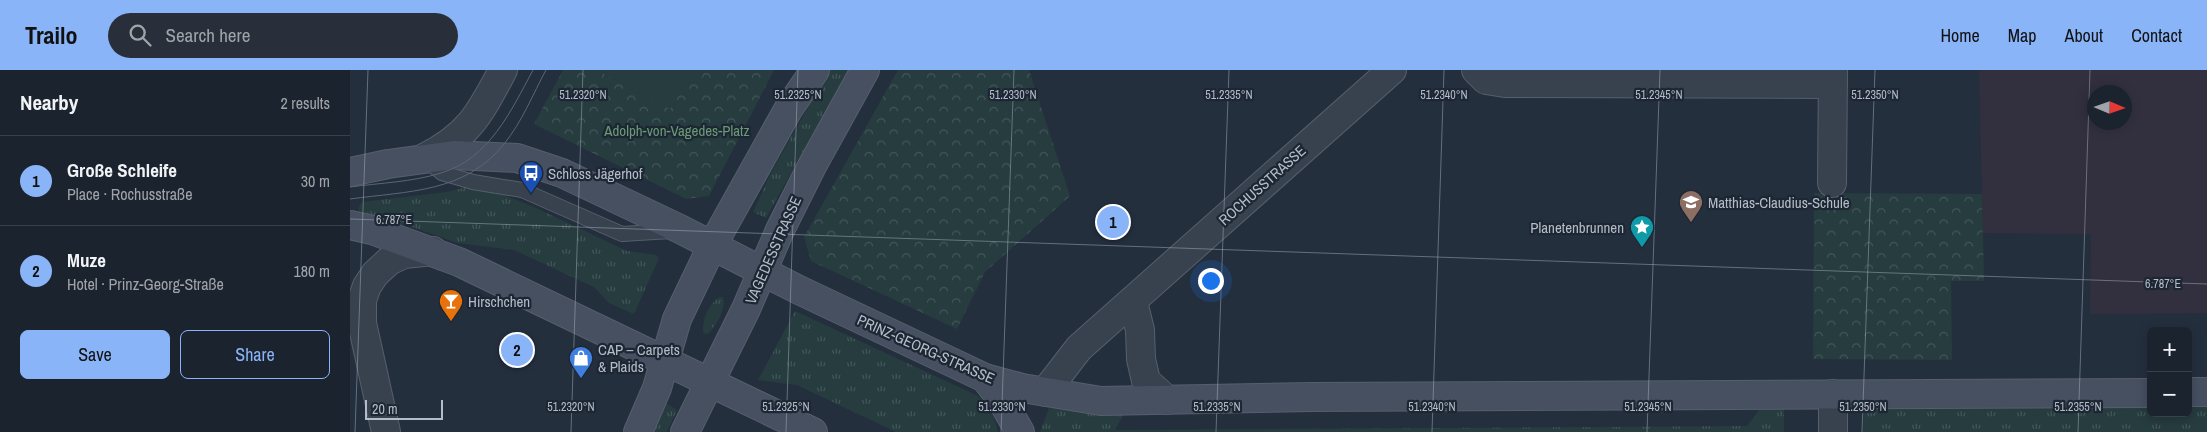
<!DOCTYPE html>
<html lang="en">
<head>
<meta charset="utf-8">
<style>
	:root { --surface:#1b232e; --page:#282f3a; --text:#f1f3f6; --muted:#a0a4aa; --line:#39404a; --accent:#8ab4f8 }
	body { margin:0; font-family:"Archivo Narrow",sans-serif; background:var(--page); color:var(--text) }
	.controls { position:absolute; right:15px; bottom:15px; display:grid; overflow:hidden; border-radius:8px; box-shadow:0 2px 12px #0003 }
	.controls button { width:45px; height:45px; display:grid; place-items:center; padding:0; border:0; border-bottom:1px solid var(--line); background:var(--surface); color:var(--text); font:25px sans-serif }
	.compass { position:absolute; left:1737px; top:15px; width:45px; height:45px; border-radius:50%; background:var(--surface); box-shadow:0 2px 12px #0003; rotate:92deg }
	.scale { position:absolute; left:15px; bottom:12px; width:78px; box-sizing:border-box; padding-left:5px; border:2px solid #b4bcc9; border-top:0; font-size:14px; line-height:18px; white-space:nowrap; color:#b4bcc9; -webkit-text-stroke:4px #1d2633; paint-order:stroke }
	.you { position:absolute; left:860px; top:210px; width:18px; height:18px; margin:-12px; border:4px solid #fff; border-radius:50%; background:#1a73e8; box-shadow:0 0 0 8px #1a73e833 }
	.badge { display:grid; place-items:center; width:32px; height:32px; border-radius:50%; background:var(--accent); color:#111; font-size:16px; font-weight:700 }
	.pin { position:absolute; translate:-50% -50%; border:2px solid #fff; box-shadow:0 1px 5px #0006 }
	.list { margin:0; padding:0; list-style:none }
	h2 { display:flex; justify-content:space-between; align-items:center; height:65px; margin:0; padding:0 20px; font-size:21px }
	h2 small { font-size:16px; font-weight:400; color:var(--muted) }
	.list li { display:grid; grid-template-columns:32px 1fr auto; gap:15px; align-items:center; box-sizing:border-box; height:90px; padding:0 20px; border-top:1px solid var(--line) }
	.list b { display:block; font-size:19px; white-space:nowrap }
	.list p { margin:0; font-size:16px; white-space:nowrap; color:var(--muted) }
	.list em { font-size:16px; font-style:normal; color:var(--muted) }
	.actions { display:flex; gap:10px; padding:15px 20px }
	.actions a { flex:1; padding:11px 0; border:1px solid var(--accent); border-radius:8px; text-align:center; font-size:18px; color:var(--accent) }
	.actions .main { background:var(--accent); color:#111 }
	.icon { flex:none; width:28px; height:28px; fill:none; stroke:currentColor; stroke-width:2; stroke-linecap:round; stroke-linejoin:round }
	.map { position:relative; flex:none; width:1857px; height:362px; overflow:hidden }
	header { display:flex; align-items:center; gap:30px; box-sizing:border-box; height:70px; padding:0 25px; background:var(--accent); color:#111 }
	header strong { font-size:24px }
	nav { display:flex; gap:28px; margin-inline-start:auto; font-size:18px }
	.search { width:350px; height:45px; background:var(--page); display:flex; align-items:center; gap:12px; box-sizing:border-box; padding:0 18px; border-radius:28px; color:var(--muted); font-size:19px }
	main { display:flex }
	aside { flex:1; background:var(--surface) }
	.map>svg:first-child { display:block }
	.medical { fill:#32303f; fill-rule:evenodd }
	.grass { fill:url(#grass-tufts) }
	.forest { fill:url(#forest-crowns) }
	.pitch { fill:#263c3f }
	.lines { fill:none; stroke-linecap:round; stroke-linejoin:round }
	.lane-casing { stroke:#565f6c; stroke-width:16 }
	.street-casing { stroke:#565f6c; stroke-width:30 }
	.secondary-casing { stroke:#565f6c; stroke-width:30 }
	.lane { stroke:#38414e; stroke-width:14 }
	.street { stroke:#38414e; stroke-width:28 }
	.secondary { stroke:#465061; stroke-width:28 }
	.tram { stroke:#5a6575; stroke-width:1 }
	.ticks { fill:none; stroke:#b4bcc9; stroke-width:1; stroke-opacity:0.45 }
	.labels { text-anchor:middle; dominant-baseline:central; stroke-width:4.5; stroke-linejoin:round; paint-order:stroke }
	.park-label { font-size:15px; fill:#6b9a76; stroke:#1d2633 }
	.poi-label { font-size:15px; fill:#b4bcc9; stroke:#1d2633; text-anchor:start }
	.street-label { font-size:15px; fill:#b4bcc9; stroke:#1d2633 }
	.ticks-label { font-size:12px; text-anchor:middle; fill:#b4bcc9; stroke:#1d2633; stroke-width:4.5; stroke-linejoin:round; paint-order:stroke }
</style>
</head>
<body>
<header>
<strong>Trailo</strong>
<div class="search"><svg class="icon" aria-label="search" viewBox="0 0 24 24"><circle cx="10" cy="10" r="6"/><path d="M15 15l6 6"/></svg>Search here</div>
<nav><a>Home</a><a>Map</a><a>About</a><a>Contact</a></nav>
</header>
<main>
<aside>
<h2>Nearby<small>2 results</small></h2>
<ul class="list">
<li><span class="badge">1</span><div><b>Große Schleife</b><p>Place · Rochusstraße</p></div><em>30 m</em></li>
<li><span class="badge">2</span><div><b>Muze</b><p>Hotel · Prinz-Georg-Straße</p></div><em>180 m</em></li>
</ul>
<div class="actions"><a class="main">Save</a><a>Share</a></div>
</aside>
<div class="map">
<svg width="1857" height="362" viewBox="0 0 1857 362">
	<defs>
		<pattern id="grass-tufts" width="24" height="20" patternUnits="userSpaceOnUse" patternTransform="scale(1.25)"><rect width="24" height="20" fill="#263c3f"/><path d="M3 7l-1-3M5 7V3M7 7l1-3M15 17l-1-3M17 17v-4M19 17l1-3" fill="none" stroke="#435659"/></pattern>
		<pattern id="forest-crowns" width="20" height="18" patternUnits="userSpaceOnUse" patternTransform="scale(1.25)"><rect width="20" height="18" fill="#263c3f"/><path d="M2 6a3 3 0 1 1 6 0M12 15a3 3 0 1 1 6 0" fill="none" stroke="#435659"/></pattern>
	</defs>
	<rect width="100%" height="100%" fill="#242f3e"/>
	<path class="medical" d="M1629,0H1857V243L1740,244L1741,164L1633,163ZM1744,22H1774V52H1744Z"/>
	<g class="grass">
		<polygon points="479,0 498,0 416,148 403,142 421,103"/>
		<path d="M117,117L138,119L184,137L277,181L306,185L309,188L284,244L259,233L244,217L164,180L108,173L59,156L10,145C7,140 9,136 12,132L97,122Z"/>
		<path d="M370,227H373C376,240 367,253 359,263L355,264L353,262C353,248 357,235 370,227Z"/>
		<path d="M445,241L628,326C639,336 645,348 648,362H546L447,315L408,310Z"/>
		<polygon points="314,332 327,340 317,362 300,362"/>
		<polygon points="1514,332 1801,333 1801,343 1838,343 1838,334 1857,333 1857,362 1513,362"/>
		<polygon points="1413,335 1434,335 1434,362 690,362 699,338 776,340 765,360 1397,356"/>
	</g>
	<g class="forest">
		<polygon points="213,0 424,0 359,126 336,129 184,54"/>
		<polygon points="548,0 679,0 720,126 635,202 607,259 461,191 454,167"/>
		<polygon points="1464,123 1632,124 1634,211 1601,211 1602,290 1463,289"/>
	</g>
	<polygon class="pitch" points="251,0 341,0 320,39 250,2"/>
	<g class="lines">
		<g class="lane-casing">
			<polyline id="lane" points="76,90 92,103 123,112 172,120 272,164 321,161"/>
		</g>
		<g class="street-casing">
			<g id="street">
				<polyline points="1126,0 1136,10 1155,13 1483,14"/>
				<path d="M74,88C120,65 130,43 153,0"/>
				<polyline points="1482,113 1483,0"/>
				<polyline points="783,232 790,260 791,289 796,311 817,330"/>
				<polyline points="695,322 729,278 1042,0"/>
				<polyline points="36,362 12,253 12,230 17,216 25,204 39,191 54,184 83,181"/>
				<polyline points="1483,362 1483,324"/>
			</g>
		</g>
		<g class="secondary-casing">
			<g id="secondary">
				<polyline points="0,102 38,94 104,85 167,88 212,103 332,160 449,220 635,308 672,318 751,331 962,327 1801,323"/>
				<polyline points="0,155 22,160 109,192 463,362"/>
				<polyline points="635,308 651,329 670,362"/>
				<polyline points="1838,322 1857,322"/>
				<polyline points="288,362 307,318 327,249 362,176 439,38 465,0"/>
				<polyline points="335,362 396,239 430,160 462,96 515,0"/>
			</g>
		</g>
		<use href="#lane" class="lane"/>
		<use href="#street" class="street"/>
		<use href="#secondary" class="secondary"/>
		<g class="tram">
			<path d="M0,117C30,113 62,112 91,103C139,89 161,41 183,0"/>
			<path d="M0,129C58,121 115,123 154,74C172,52 183,24 196,0"/>
		</g>
	</g>
	<path class="ticks" d="M0,149L1857,214M5,362L18,0M221,362L233,0M436,362L448,0M651,362L664,0M866,362L879,0M1082,362L1094,0M1297,362L1310,0M1512,362L1525,0M1728,362L1740,0"/>
	<defs>
		<g id="bus-pin" transform="scale(1.25)"><path d="M0 17L-7.5 6A9.5 9.5 0 1 1 7.5 6Z" fill="#1a4fb4" stroke="#1d2633"/><path d="M-5-6H5V4H4V6H2V4H-2V6H-4V4H-5ZM-3.5-4V0h7V-4ZM-3.5 1.2v1.5H-2V1.2ZM2 1.2v1.5H3.5V1.2Z" fill="#fff"/></g>
		<g id="school-pin" transform="scale(1.25)"><path d="M0 17L-7.5 6A9.5 9.5 0 1 1 7.5 6Z" fill="#8d6e63" stroke="#1d2633"/><path d="M0-5L7-2L0 1L-7-2ZM-4 1L0 2.5L4 1V4Q0 6-4 4Z" fill="#fff"/></g>
		<g id="sight-pin" transform="scale(1.25)"><path d="M0 17L-7.5 6A9.5 9.5 0 1 1 7.5 6Z" fill="#0f9aa8" stroke="#1d2633"/><path d="M0-6L1.8-2.2L6-1.7L2.9 1.2L3.7 5.4L0 3.3L-3.7 5.4L-2.9 1.2L-6-1.7L-1.8-2.2Z" fill="#fff"/></g>
		<g id="bar-pin" transform="scale(1.25)"><path d="M0 17L-7.5 6A9.5 9.5 0 1 1 7.5 6Z" fill="#e8710a" stroke="#1d2633"/><path d="M-6-5H6L.8 .8V4.5H3.5V6h-7V4.5H-.8V.8Z" fill="#fff"/></g>
		<g id="shop-pin" transform="scale(1.25)"><path d="M0 17L-7.5 6A9.5 9.5 0 1 1 7.5 6Z" fill="#3f7fe0" stroke="#1d2633"/><path d="M-5-2.5h2.3a2.7 3.5 0 0 1 5.4 0H5L5.5 6h-11ZM-1.5-2.5h3a1.5 2.3 0 0 0-3 0Z" fill="#fff"/></g>
	</defs>
	<g fill-rule="evenodd">
		<use href="#bus-pin" x="181" y="103"/>
		<use href="#school-pin" x="1341" y="132"/>
		<use href="#sight-pin" x="1292" y="157"/>
		<use href="#bar-pin" x="101" y="231"/>
		<use href="#shop-pin" x="231" y="288"/>
	</g>
	<g class="labels">
		<g class="park-label">
			<text x="327" y="60">Adolph-von-Vagedes-Platz</text>
		</g>
		<g class="poi-label">
			<text x="198" y="103">Schloss Jägerhof</text>
			<text x="1358" y="132">Matthias-Claudius-Schule</text>
			<text x="1274" y="157" text-anchor="end">Planetenbrunnen</text>
			<text x="118" y="231">Hirschchen</text>
			<text x="248" y="279">CAP – Carpets<tspan x="248" dy="17">&amp; Plaids</tspan></text>
		</g>
		<g class="street-label">
			<text transform="translate(912 115) rotate(-42)">ROCHUSSTRASSE</text>
			<text transform="translate(423 180) rotate(-66)">VAGEDESSTRASSE</text>
			<text transform="translate(576 279) rotate(24)">PRINZ-GEORG-STRASSE</text>
		</g>
	</g>
	<g class="ticks-label">
		<text x="233" y="29">51.2320°N</text>
		<text x="448" y="29">51.2325°N</text>
		<text x="663" y="29">51.2330°N</text>
		<text x="879" y="29">51.2335°N</text>
		<text x="1094" y="29">51.2340°N</text>
		<text x="1309" y="29">51.2345°N</text>
		<text x="1525" y="29">51.2350°N</text>
		<text x="44" y="154">6.787°E</text>
		<text x="1813" y="218">6.787°E</text>
		<text x="221" y="341">51.2320°N</text>
		<text x="436" y="341">51.2325°N</text>
		<text x="652" y="341">51.2330°N</text>
		<text x="867" y="341">51.2335°N</text>
		<text x="1082" y="341">51.2340°N</text>
		<text x="1298" y="341">51.2345°N</text>
		<text x="1513" y="341">51.2350°N</text>
		<text x="1728" y="341">51.2355°N</text>
	</g>
</svg>
<div class="controls">
<button>+</button>
<button>−</button>
</div>
<svg class="compass" viewBox="-18 -18 36 36"><path d="M0-13l5 13h-10z" fill="#e53935"/><path d="M0 13l5-13h-10z" fill="#a0a4aa"/></svg>
<div class="scale">20 m</div>
<div class="you"></div>
<div class="pin badge" style="left:763px;top:152px">1</div>
<div class="pin badge" style="left:167px;top:280px">2</div>
</div>
</main>
</body>
</html>
